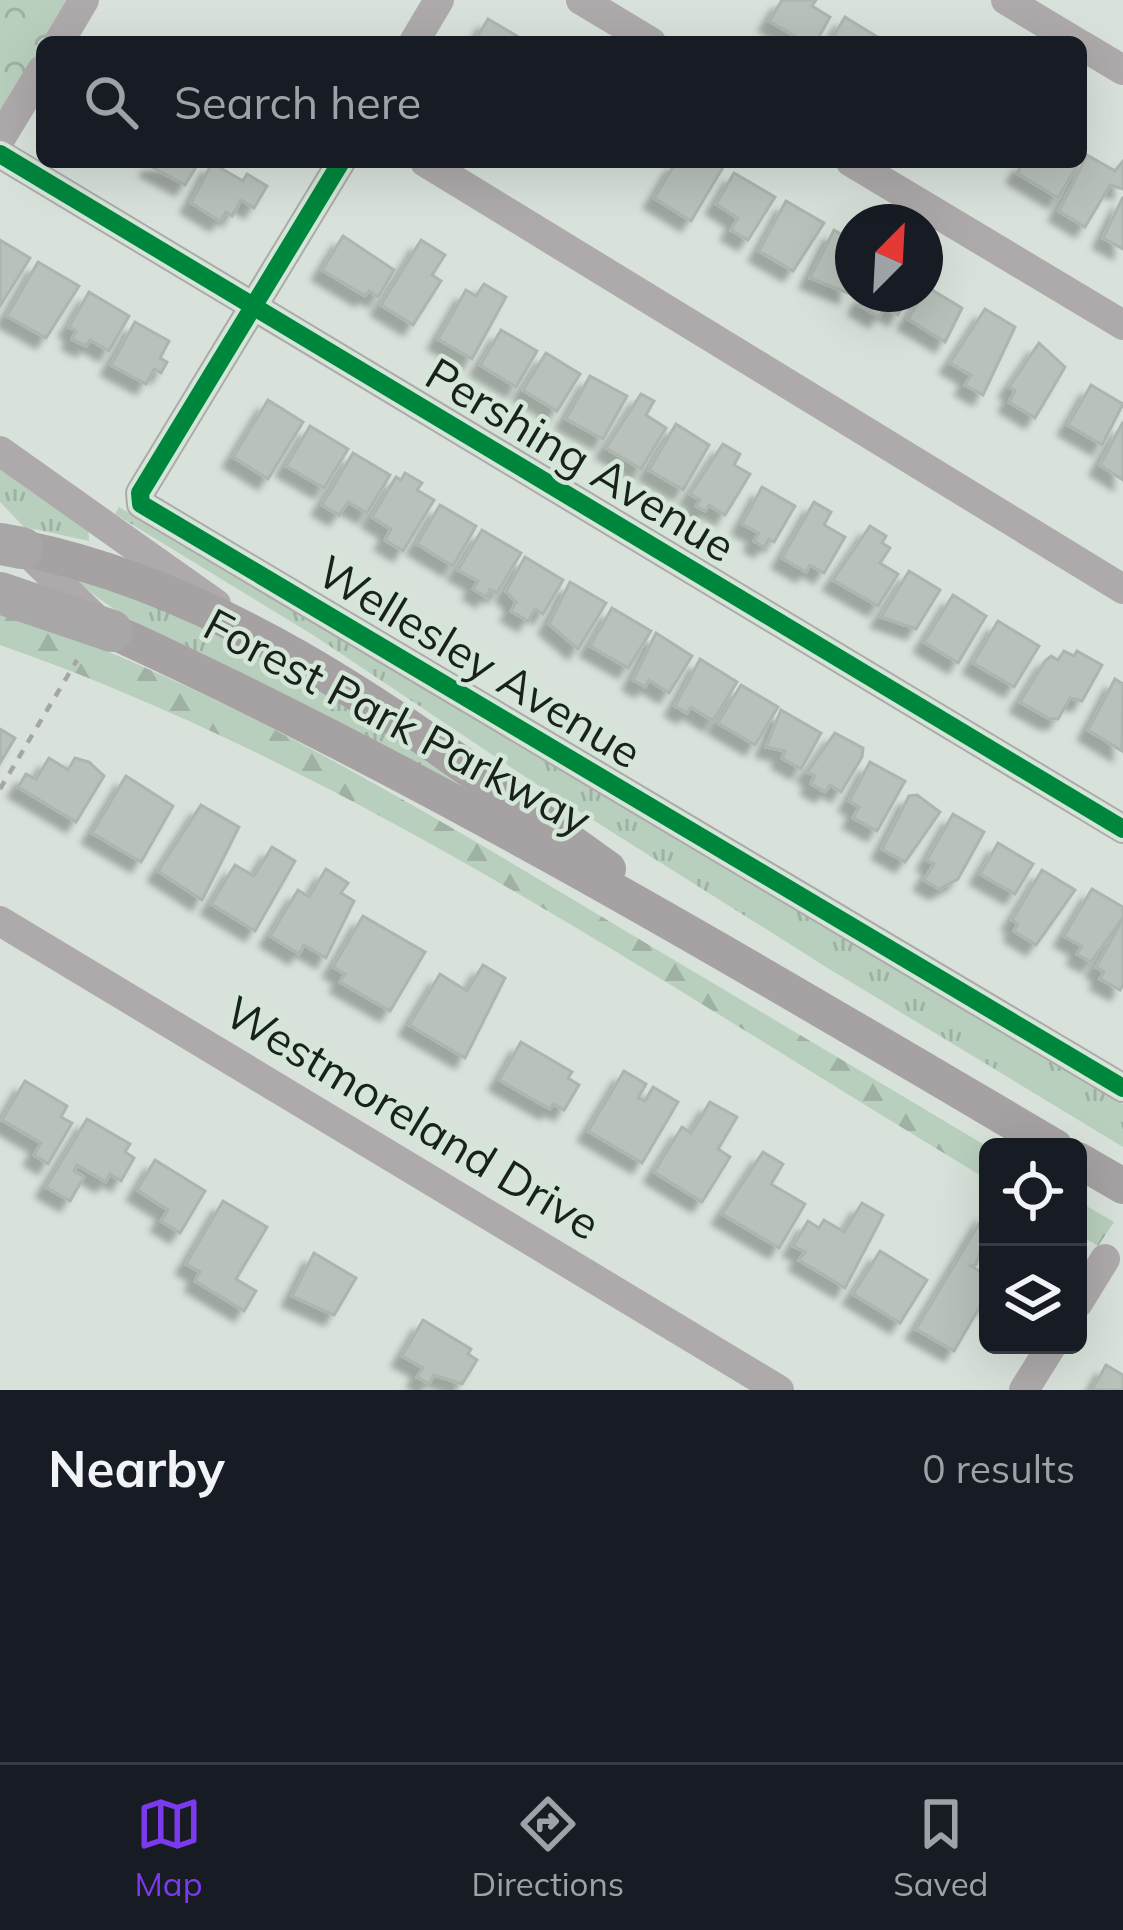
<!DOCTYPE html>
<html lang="en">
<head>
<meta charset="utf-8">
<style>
	:root { --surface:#171b24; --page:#20242c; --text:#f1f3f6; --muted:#9ea1a6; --line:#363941; --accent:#7c3aed }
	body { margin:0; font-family:Mulish,sans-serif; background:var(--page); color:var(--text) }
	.controls { position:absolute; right:36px; bottom:36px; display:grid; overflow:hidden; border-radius:18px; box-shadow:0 12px 48px #0002 }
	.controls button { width:108px; height:108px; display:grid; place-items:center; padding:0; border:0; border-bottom:3px solid var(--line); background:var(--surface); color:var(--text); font:60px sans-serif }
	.compass { position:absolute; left:835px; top:204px; width:108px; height:108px; border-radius:50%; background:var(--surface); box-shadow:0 12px 48px #0002; rotate:24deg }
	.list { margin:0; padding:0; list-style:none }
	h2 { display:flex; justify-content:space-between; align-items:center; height:156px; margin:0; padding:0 48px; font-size:51px }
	h2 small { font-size:39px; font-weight:400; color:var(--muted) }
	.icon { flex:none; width:66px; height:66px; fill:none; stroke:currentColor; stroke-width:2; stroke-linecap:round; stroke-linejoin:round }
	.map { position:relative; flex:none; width:1123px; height:1390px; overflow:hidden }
	.search { position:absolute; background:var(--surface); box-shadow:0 12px 48px #0002; left:36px; right:36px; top:36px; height:132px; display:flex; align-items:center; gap:30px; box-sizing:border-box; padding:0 42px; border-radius:18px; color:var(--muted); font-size:45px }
	.sheet { height:372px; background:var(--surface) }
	nav { display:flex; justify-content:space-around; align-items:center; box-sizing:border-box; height:168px; border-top:3px solid var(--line); background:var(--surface); font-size:33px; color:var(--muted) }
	nav a { display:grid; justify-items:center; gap:6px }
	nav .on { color:var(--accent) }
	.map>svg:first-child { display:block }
	.grass { fill:url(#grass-tufts) }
	.forest { fill:url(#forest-firs) }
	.park { fill:url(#park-crowns) }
	.building { fill:#b9c1bb; stroke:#adb5af; stroke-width:3; filter:url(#shadow) }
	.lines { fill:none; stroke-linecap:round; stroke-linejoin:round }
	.path { stroke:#a6a6a5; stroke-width:4.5; stroke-dasharray:9 9; stroke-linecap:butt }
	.minor { stroke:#aeaaab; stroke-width:30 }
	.major { stroke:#a6a2a3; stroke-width:36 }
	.highway { stroke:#a9a6a7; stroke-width:42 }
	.cycleway-casing { stroke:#d4e6d7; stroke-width:26 }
	.cycleway { stroke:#00873e; stroke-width:18 }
	.labels { text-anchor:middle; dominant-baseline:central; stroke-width:9; stroke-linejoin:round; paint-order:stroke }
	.street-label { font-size:45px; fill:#1a211b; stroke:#d4e6d7 }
</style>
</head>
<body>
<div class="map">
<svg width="1123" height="1390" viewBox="0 0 1123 1390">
	<defs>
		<pattern id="grass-tufts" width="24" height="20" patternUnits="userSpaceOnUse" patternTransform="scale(3)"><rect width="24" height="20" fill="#b9cfbd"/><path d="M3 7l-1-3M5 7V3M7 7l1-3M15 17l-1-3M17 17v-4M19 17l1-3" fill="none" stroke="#9eb1a2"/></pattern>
		<pattern id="forest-firs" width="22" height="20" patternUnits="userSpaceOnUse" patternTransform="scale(3)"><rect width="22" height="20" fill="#b9cfbd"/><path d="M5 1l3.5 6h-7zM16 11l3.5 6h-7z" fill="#9eb1a2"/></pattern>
		<pattern id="park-crowns" width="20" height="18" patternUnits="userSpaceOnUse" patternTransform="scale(3)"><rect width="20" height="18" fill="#b9cfbd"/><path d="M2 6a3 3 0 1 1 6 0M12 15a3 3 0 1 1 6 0" fill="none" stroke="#9eb1a2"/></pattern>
		<filter id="shadow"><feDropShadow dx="-10" dy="10" stdDeviation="3" flood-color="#0004"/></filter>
	</defs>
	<rect width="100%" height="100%" fill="#d8e2da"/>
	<g class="grass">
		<polygon points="0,464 88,526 89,541 24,527 0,502"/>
		<polygon points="119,507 1123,1104 1123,1147 826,967 536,784 313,635 115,514"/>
		<path d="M78,572L246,641L504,811C434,782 375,740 308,706C230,665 140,638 74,578Z"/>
	</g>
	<g class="forest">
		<path d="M0,611C200,678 386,788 567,896C707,980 848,1063 988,1147V1180C672,990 350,767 0,645Z"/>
		<polygon points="1078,1201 1114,1222 1098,1246 1078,1234"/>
	</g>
	<polygon class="park" points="0,0 75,0 50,42 42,42 42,56 0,121"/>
	<g class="building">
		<polygon points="782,0 816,0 812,6 830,17 816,42 805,42 769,21"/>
		<polygon points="845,17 879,38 877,42 830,42"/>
		<polygon points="488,19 527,42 474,42"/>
		<polygon points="1087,155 1115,171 1123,161 1123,189 1110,185 1085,227 1059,211"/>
		<polygon points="153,162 199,162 185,185 150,166"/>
		<polygon points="676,162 725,164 691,221 654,198"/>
		<polygon points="1023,162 1079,162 1058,198 1017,173"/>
		<polygon points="212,163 243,181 247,174 267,186 254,208 241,200 232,216 226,212 220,221 191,203"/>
		<polygon points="734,173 775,197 748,240 731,230 738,218 716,204"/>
		<polygon points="1123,197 1123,249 1103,238"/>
		<polygon points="786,201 824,223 793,271 759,251"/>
		<polygon points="834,230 853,241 848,293 810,278"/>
		<polygon points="343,236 394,270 378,297 369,291 365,296 322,270"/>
		<polygon points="0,240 30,258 0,306"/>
		<polygon points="421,240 445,255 432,275 441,281 413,325 381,305"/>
		<polygon points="38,262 79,286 46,338 7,316"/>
		<polygon points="484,284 506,297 472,359 438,339 466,290 476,296"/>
		<polygon points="927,287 962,308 945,342 908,319"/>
		<polygon points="89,292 129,316 109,351 90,340 86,346 72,339 76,331 69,327"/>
		<polygon points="910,294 898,315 885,307 879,317 859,305 864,294"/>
		<polygon points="985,309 1015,327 983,395 965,385 971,375 950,363"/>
		<polygon points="135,322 169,341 160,358 167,362 161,373 154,369 146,384 111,365"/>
		<polygon points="501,330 537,351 516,387 480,365"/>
		<polygon points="1039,343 1065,367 1035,418 1009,402 1015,391 1009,387"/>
		<polygon points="546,353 580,374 557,411 523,390"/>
		<polygon points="590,376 627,396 603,439 566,419"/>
		<polygon points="1091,385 1123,404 1102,445 1068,425"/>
		<polygon points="641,394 654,401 646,415 666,428 641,469 606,448"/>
		<polygon points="268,400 303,422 268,479 233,457"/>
		<polygon points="1123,422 1123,480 1100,465"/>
		<polygon points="676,424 709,445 683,490 649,470"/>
		<polygon points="310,426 348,449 324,488 286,466"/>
		<polygon points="723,444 740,454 734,465 750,474 725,515 709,505 705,511 696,506 700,500 690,494"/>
		<polygon points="353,453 390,475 367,513 348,502 339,515 322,505"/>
		<polygon points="405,473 422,483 417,490 434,500 403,551 385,540 391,529 372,517 396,477 401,480"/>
		<polygon points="762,487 795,506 774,542 769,539 764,547 754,541 759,533 742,524"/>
		<polygon points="814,502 831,512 824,525 845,537 824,573 810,565 806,572 782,558"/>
		<polygon points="440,505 476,526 453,566 417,544"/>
		<polygon points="870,526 886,536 882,543 890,548 880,563 898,574 878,606 833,580"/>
		<polygon points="482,530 521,553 497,593 490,589 486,597 473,589 478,581 458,570"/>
		<polygon points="525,557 563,580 543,614 535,609 528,621 511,611 516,602 506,591"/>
		<polygon points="909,571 940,590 916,629 881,617"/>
		<polygon points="570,582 606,603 578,649 549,624"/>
		<polygon points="953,595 986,616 958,663 924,642"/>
		<polygon points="612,608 651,631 628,668 590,646"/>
		<polygon points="998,621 1039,646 1014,687 973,663"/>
		<polygon points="656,633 692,656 669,693 649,680 645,687 633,680"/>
		<polygon points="1064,651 1074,656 1077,651 1102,665 1082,701 1070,698 1058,719 1050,719 1020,702 1045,661 1051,656 1058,660"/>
		<polygon points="700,659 737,682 713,721 691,707 687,713 675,706"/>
		<polygon points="1115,679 1123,684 1122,751 1088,730"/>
		<polygon points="741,685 778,707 755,745 718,723"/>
		<polygon points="781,710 821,733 801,769 782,758 785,751 766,747"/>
		<polygon points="0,729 15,738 0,763"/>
		<polygon points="835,733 863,748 862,757 841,792 830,785 825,792 811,784 815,776 807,772"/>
		<polygon points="49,758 68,770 75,758 89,762 104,776 76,822 18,787 26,774 36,779"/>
		<polygon points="870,762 905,781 877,831 853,818 859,807 849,801"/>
		<polygon points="126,776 173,806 141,862 92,833"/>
		<polygon points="917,795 940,812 905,862 882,849 909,796"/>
		<polygon points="201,805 239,827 202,900 158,871"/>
		<polygon points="953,814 984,832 958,879 939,889 924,880 934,864 927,860"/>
		<polygon points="998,843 1033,864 1015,894 980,874"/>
		<polygon points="272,847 295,861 255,931 211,904 235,865 254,876"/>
		<polygon points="326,869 348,883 341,893 354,901 326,958 304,945 299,954 270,936 298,890 309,897"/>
		<polygon points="1042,870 1075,890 1036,945 1014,931 1018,924 1012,920"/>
		<polygon points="1092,889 1123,907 1123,918 1091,962 1077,954 1082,946 1064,936"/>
		<polygon points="363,916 425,952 390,1011 340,982 345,974 333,967"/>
		<polygon points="1123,919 1123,985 1120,990 1100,979 1104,972 1096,967"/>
		<polygon points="483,965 505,978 465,1058 409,1025 440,974 467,991"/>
		<polygon points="521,1042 572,1072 568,1078 579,1085 564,1110 553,1104 550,1109 499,1080"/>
		<polygon points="624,1071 646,1084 638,1098 645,1101 653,1087 678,1102 642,1163 588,1131"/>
		<polygon points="25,1081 67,1106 61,1117 72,1123 48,1164 34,1155 41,1143 2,1120"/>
		<polygon points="710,1102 737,1117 718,1149 730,1157 702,1202 654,1172 682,1127 691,1133"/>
		<polygon points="87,1119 130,1144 125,1152 134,1158 121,1181 110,1174 106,1182 77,1165 74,1171 84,1177 70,1201 46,1187"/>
		<polygon points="763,1152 783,1164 771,1184 805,1204 779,1248 722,1214"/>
		<polygon points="155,1160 205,1191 180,1233 161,1221 168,1210 137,1190"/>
		<polygon points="223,1201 267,1227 236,1279 256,1291 244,1311 195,1281 200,1272 186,1264"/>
		<polygon points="862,1203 883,1215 845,1288 799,1260 805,1252 793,1246 808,1221 819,1228 824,1220 844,1232"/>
		<polygon points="986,1212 988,1252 981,1248 976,1265 971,1266 988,1276 988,1304 983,1301 954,1351 916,1329"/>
		<polygon points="880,1251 927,1280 900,1323 853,1294"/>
		<polygon points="314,1253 356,1278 334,1315 292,1296"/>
		<polygon points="423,1320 471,1349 468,1354 477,1360 462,1384 434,1375 429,1384 417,1377 423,1368 402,1356"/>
		<polygon points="1106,1365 1123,1375 1123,1390 1092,1390"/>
	</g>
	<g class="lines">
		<polyline class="path" points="0,789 77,660"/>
		<g class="minor">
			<polyline points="581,0 651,42"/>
			<polyline points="1006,0 1076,42"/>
			<polyline points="59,42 84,0"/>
			<polyline points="414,42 439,0"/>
			<polyline points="1081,45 1123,70"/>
			<polyline points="0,139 42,70"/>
			<polyline points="0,154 1123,829"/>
			<polyline points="341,162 140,493 141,504 1123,1088"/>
			<polyline points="425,162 1123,589"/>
			<polyline points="851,162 1123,325"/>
			<polyline points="0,451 216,604"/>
			<polyline points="21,546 94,617"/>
			<polyline points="0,921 779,1390"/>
			<polyline points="1078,1303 1105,1259"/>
			<polyline points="1024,1390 1052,1345"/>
		</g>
		<g class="major">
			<path d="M22,548C245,594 426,739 608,869"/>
			<path d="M112,631C437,780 747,966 1055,1147"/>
			<polyline points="1078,1160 1123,1186"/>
		</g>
		<g class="highway">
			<polyline points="0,544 22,548"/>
			<polyline points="0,593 112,631"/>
		</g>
		<g class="cycleway-casing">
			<g id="cycleway">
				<polyline points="0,154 1123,829"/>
				<polyline points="341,162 140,493 141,504 1123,1088"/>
			</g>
		</g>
		<use href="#cycleway" class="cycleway"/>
	</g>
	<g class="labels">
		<g class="street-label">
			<text transform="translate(581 459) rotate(31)">Pershing Avenue</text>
			<text transform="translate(480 661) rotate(31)">Wellesley Avenue</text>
			<text transform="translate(398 721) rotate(28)">Forest Park Parkway</text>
			<text transform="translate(413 1117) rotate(31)">Westmoreland Drive</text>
		</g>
	</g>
</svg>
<div class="controls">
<button><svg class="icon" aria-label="locate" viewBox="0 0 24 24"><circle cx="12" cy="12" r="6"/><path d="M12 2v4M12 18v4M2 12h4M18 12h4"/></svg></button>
<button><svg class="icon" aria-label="layers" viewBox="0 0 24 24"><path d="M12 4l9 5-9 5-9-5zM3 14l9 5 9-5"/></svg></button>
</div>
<svg class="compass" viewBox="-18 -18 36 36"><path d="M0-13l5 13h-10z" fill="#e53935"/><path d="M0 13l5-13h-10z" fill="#9ea1a6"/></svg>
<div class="search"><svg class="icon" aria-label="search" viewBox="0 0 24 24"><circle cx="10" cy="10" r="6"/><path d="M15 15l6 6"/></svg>Search here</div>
</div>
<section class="sheet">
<h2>Nearby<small>0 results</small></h2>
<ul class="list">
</ul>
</section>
<nav>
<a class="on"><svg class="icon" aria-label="map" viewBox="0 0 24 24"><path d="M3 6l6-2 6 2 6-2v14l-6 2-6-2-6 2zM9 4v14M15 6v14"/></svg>Map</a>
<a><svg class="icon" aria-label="directions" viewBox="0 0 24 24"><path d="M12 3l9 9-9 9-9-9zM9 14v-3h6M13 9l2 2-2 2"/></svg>Directions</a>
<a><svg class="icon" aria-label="saved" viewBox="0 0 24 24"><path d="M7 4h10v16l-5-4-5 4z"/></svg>Saved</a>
</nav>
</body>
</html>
